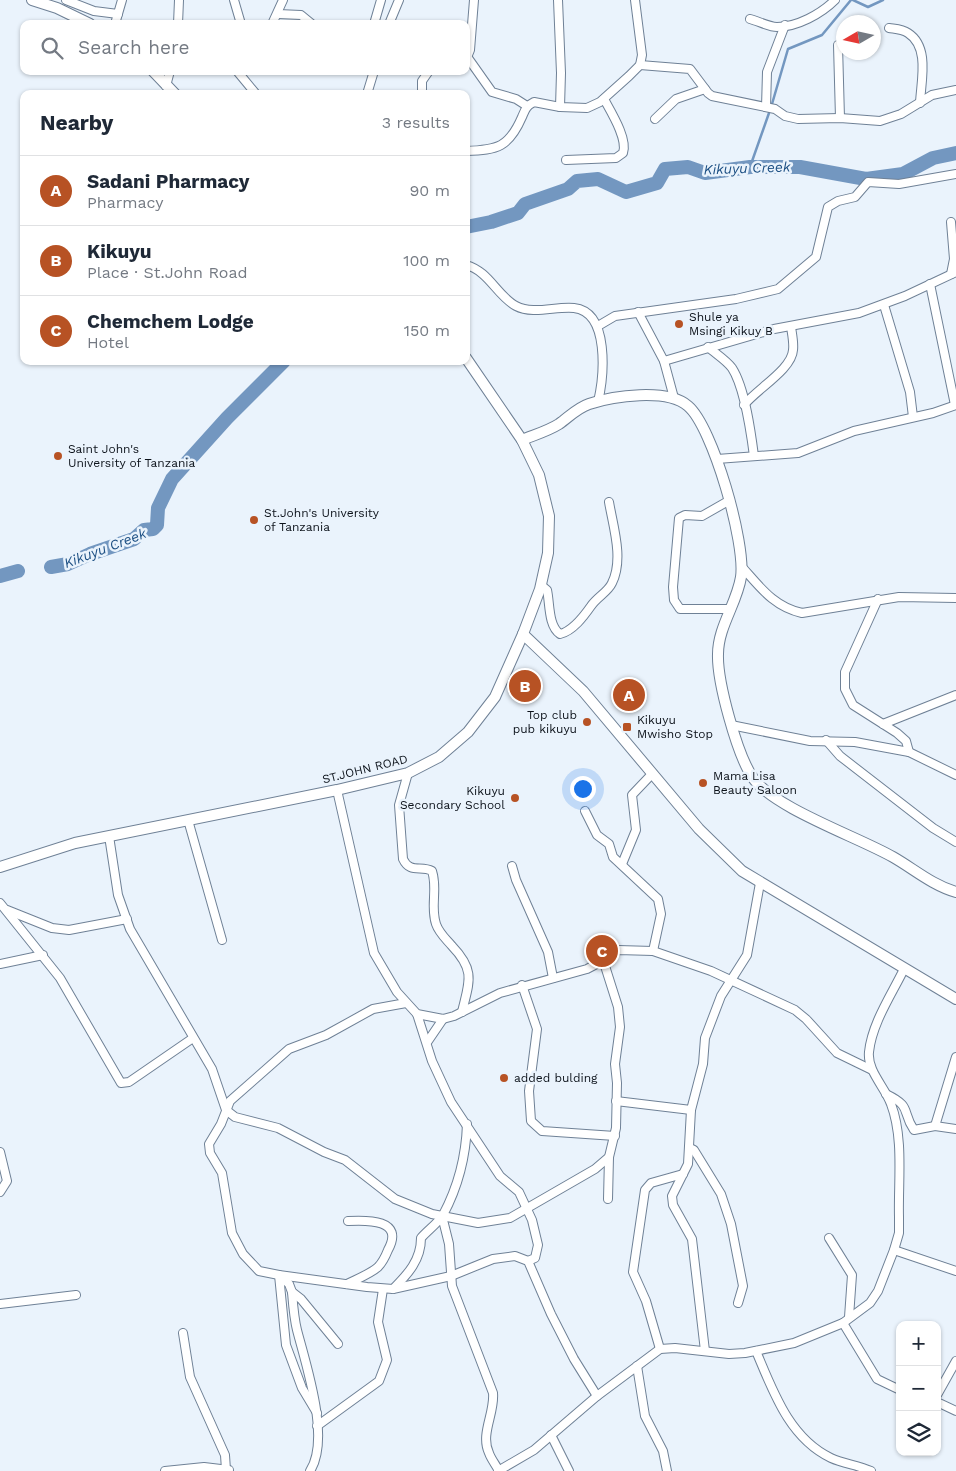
<!DOCTYPE html>
<html lang="en">
<head>
<meta charset="utf-8">
<style>
	:root { --surface:#fff; --page:#f2f2f3; --text:#1f2937; --muted:#747a83; --line:#e0e1e3; --accent:#b75224 }
	body { margin:0; font-family:"Work Sans",sans-serif; background:var(--page); color:var(--text) }
	.controls { position:absolute; right:15px; bottom:15px; display:grid; overflow:hidden; border-radius:10px; box-shadow:0 1px 4px #0004 }
	.controls button { width:45px; height:45px; display:grid; place-items:center; padding:0; border:0; border-bottom:1px solid var(--line); background:var(--surface); color:var(--text); font:25px sans-serif }
	.compass { position:absolute; left:836px; top:15px; width:45px; height:45px; border-radius:50%; background:var(--surface); box-shadow:0 1px 4px #0004; rotate:261deg }
	.you { position:absolute; left:582px; top:788px; width:18px; height:18px; margin:-12px; border:4px solid #fff; border-radius:50%; background:#1a73e8; box-shadow:0 0 0 8px #1a73e833 }
	.badge { display:grid; place-items:center; width:32px; height:32px; border-radius:50%; background:var(--accent); color:#fff; font-size:16px; font-weight:700 }
	.pin { position:absolute; translate:-50% -50%; border:2px solid #fff; box-shadow:0 1px 5px #0006 }
	.list { margin:0; padding:0; list-style:none }
	h2 { display:flex; justify-content:space-between; align-items:center; height:65px; margin:0; padding:0 20px; font-size:21px }
	h2 small { font-size:16px; font-weight:400; color:var(--muted) }
	.list li { display:grid; grid-template-columns:32px 1fr auto; gap:15px; align-items:center; box-sizing:border-box; height:70px; padding:0 20px; border-top:1px solid var(--line) }
	.list b { display:block; font-size:19px; white-space:nowrap }
	.list p { margin:0; font-size:16px; white-space:nowrap; color:var(--muted) }
	.list em { font-size:16px; font-style:normal; color:var(--muted) }
	.icon { flex:none; width:28px; height:28px; fill:none; stroke:currentColor; stroke-width:2; stroke-linecap:round; stroke-linejoin:round }
	.map { position:relative; flex:none; width:956px; height:1471px; overflow:hidden }
	.search { position:absolute; background:var(--surface); box-shadow:0 1px 4px #0004; left:20px; top:20px; width:450px; height:55px; display:flex; align-items:center; gap:12px; box-sizing:border-box; padding:0 18px; border-radius:10px; color:var(--muted); font-size:19px }
	.panel { position:absolute; background:var(--surface); box-shadow:0 1px 4px #0004; left:20px; top:90px; width:450px; height:275px; border-radius:10px }
	.map>svg:first-child { display:block }
	.lines { fill:none; stroke-linecap:round; stroke-linejoin:round }
	.stream { stroke:#7397c0; stroke-width:2.5 }
	.river { stroke:#7397c0; stroke-width:14 }
	.minor-casing { stroke:#6f8196; stroke-width:10 }
	.tertiary-casing { stroke:#6f8196; stroke-width:12 }
	.minor { stroke:#fff; stroke-width:8 }
	.tertiary { stroke:#fff; stroke-width:10 }
	.poi-dot { fill:#b75224; stroke:#eaf3fc; stroke-width:2 }
	.labels { text-anchor:middle; dominant-baseline:central; stroke-width:5; stroke-linejoin:round; paint-order:stroke }
	.poi-label { font-size:12px; fill:#0c121a; stroke:#eaf3fc; text-anchor:start }
	.street-label { font-size:12px; fill:#0c121a; stroke:#eaf3fc }
	.water-label { font-size:14px; font-style:italic; fill:#1c4f83; stroke:#eaf3fc }
</style>
</head>
<body>
<div class="map">
<svg width="956" height="1471" viewBox="0 0 956 1471">
	<rect width="100%" height="100%" fill="#eaf3fc"/>
	<g class="lines">
		<g class="stream">
			<polyline points="853,0 868,7 883,0"/>
			<polyline points="772,104 788,49 822,35 851,0"/>
			<polyline points="750,167 769,113"/>
		</g>
		<g class="river">
			<polyline points="466,227 491,222 518,213 525,204 568,189 577,181 598,179 626,192 657,183 665,169 688,167 705,173 750,167 800,167 866,179 903,174 933,158 956,153"/>
			<polyline points="51,567 68,564 90,554 134,539 144,530 153,529 157,525 158,508 172,479 227,418 284,361"/>
			<polyline points="0,576 18,571"/>
		</g>
		<g class="minor-casing">
			<g id="minor">
				<polyline points="66,0 94,11 118,14"/>
				<polyline points="234,0 241,24"/>
				<polyline points="558,0 561,73 560,107"/>
				<polyline points="278,14 301,15 312,24"/>
				<path d="M750,19C758,21 769,27 777,27C797,27 821,14 835,0"/>
				<polyline points="115,24 122,0"/>
				<polyline points="178,24 179,0"/>
				<polyline points="272,24 283,0"/>
				<polyline points="374,24 381,0"/>
				<polyline points="389,24 399,0"/>
				<path d="M889,28C895,29 902,29 908,33C930,47 921,81 920,103"/>
				<polyline points="838,45 840,118"/>
				<polyline points="468,58 492,92 516,99 527,106"/>
				<polyline points="466,60 470,50 474,0"/>
				<polyline points="640,65 690,69 708,93 712,96 775,109 785,116 798,119 840,118 880,121 901,114 932,95 956,90"/>
				<polyline points="237,71 256,94"/>
				<polyline points="166,86 170,71"/>
				<polyline points="367,94 374,71"/>
				<polyline points="422,94 422,81 429,71"/>
				<polyline points="766,107 767,72 785,25"/>
				<polyline points="655,119 676,99 705,89"/>
				<path d="M466,151C498,150 509,147 522,117C525,110 526,106 534,102L560,107L587,108L600,102L629,76L640,65L642,55L635,0"/>
				<path d="M566,160L616,158L623,153C628,139 611,112 604,99"/>
				<path d="M466,265C489,271 497,296 516,306C533,315 556,306 574,308C610,312 604,376 598,402"/>
				<polyline points="951,274 954,259 951,222"/>
				<polyline points="930,284 955,405"/>
				<polyline points="884,305 910,392 913,417"/>
				<polyline points="638,312 664,361 674,398"/>
				<polyline points="598,326 615,316 736,299 778,289 816,257 828,207 838,201 855,197 868,182 899,184 956,174"/>
				<path d="M708,347C716,354 726,360 732,368C745,388 751,433 754,456"/>
				<polyline points="664,361 774,329 859,313 905,296 956,272"/>
				<path d="M744,405C757,389 792,369 793,350C794,343 792,334 791,327"/>
				<polyline points="717,459 798,453 854,431 933,413 956,405"/>
				<polyline points="730,500 702,516 685,515 679,518 673,587 674,600 680,609 731,609"/>
				<path d="M742,567C760,587 774,607 802,613L899,597L956,598"/>
				<path d="M541,585L547,590C550,603 548,626 560,634C573,631 584,616 591,606C597,597 608,592 612,583C624,559 613,526 609,502"/>
				<polyline points="878,599 845,672 845,689 853,705 897,733 906,741 909,752 956,775"/>
				<polyline points="883,724 956,695"/>
				<polyline points="731,725 810,741 855,742 909,752"/>
				<polyline points="826,740 840,756 933,828 956,842"/>
				<path d="M408,773L399,805L403,859C410,874 421,865 432,871C438,889 430,906 436,924C439,933 446,939 452,946C476,971 469,982 462,1012"/>
				<polyline points="337,790 374,953 397,992 417,1014 443,1019 454,1016 500,993 587,969 606,959"/>
				<polyline points="585,811 597,835 609,844 613,857 658,899 661,914 653,951"/>
				<polyline points="188,820 222,940"/>
				<polyline points="109,836 118,895 130,929 212,1069 226,1110 235,1117 278,1128 324,1152 345,1160 395,1199 432,1214 478,1223 510,1218 595,1169 609,1157 616,1128 617,1083 615,1064 620,1027 618,1007 605,966 606,959 618,950 653,951 711,971 795,1010 806,1019 837,1053 872,1070"/>
				<polyline points="622,864 636,830 632,795 652,774"/>
				<polyline points="512,866 516,880 548,952 553,978"/>
				<polyline points="0,903 60,978 121,1083 129,1082 193,1038"/>
				<polyline points="7,910 52,928 69,930 127,919"/>
				<polyline points="0,964 43,955"/>
				<polyline points="522,985 537,1029 529,1091 531,1121 542,1131 615,1136"/>
				<polyline points="417,1014 432,1061 451,1102 500,1176 519,1192 532,1220 538,1245 535,1258 528,1261"/>
				<polyline points="428,1041 443,1019"/>
				<polyline points="956,1057 935,1126 956,1129"/>
				<path d="M886,1094C913,1107 901,1111 914,1130L935,1126"/>
				<polyline points="616,1101 691,1110"/>
				<polyline points="690,1148 694,1150 721,1194 731,1224 743,1286 738,1303"/>
				<polyline points="0,1152 7,1181 0,1192"/>
				<polyline points="608,1199 609,1157"/>
				<path d="M442,1216L449,1244L452,1286L493,1393C495,1413 480,1434 489,1453C491,1459 496,1465 499,1471"/>
				<polyline points="829,1238 852,1275 849,1317"/>
				<polyline points="894,1250 956,1271"/>
				<path d="M347,1284C357,1279 370,1274 378,1267C382,1263 386,1255 388,1250C405,1219 367,1220 348,1221"/>
				<path d="M393,1289C408,1274 421,1260 421,1238C428,1230 437,1224 443,1215C458,1187 466,1155 467,1124"/>
				<path d="M292,1292C293,1304 294,1318 297,1330C306,1365 331,1439 310,1471"/>
				<polyline points="0,1304 76,1295"/>
				<polyline points="843,1323 877,1379 900,1390"/>
				<polyline points="183,1333 190,1377 225,1455 226,1470"/>
				<polyline points="338,1344 301,1299 292,1292 289,1284 279,1275 259,1271 243,1254 232,1233 222,1173 210,1153 209,1144 221,1124 230,1101 289,1049 326,1035 373,1009 406,1003"/>
				<polyline points="660,1349 646,1301 633,1272 645,1190 651,1183 683,1174"/>
				<polyline points="705,1351 692,1239 673,1205 672,1196 688,1164 691,1110 703,1064 705,1038 721,996 747,955 760,883"/>
				<path d="M756,1351C773,1391 789,1438 831,1458C844,1464 858,1465 871,1471"/>
				<polyline points="637,1366 645,1416 663,1451 667,1471"/>
				<polyline points="937,1395 956,1361"/>
				<polyline points="937,1402 956,1411"/>
				<polyline points="317,1413 302,1388 286,1345 279,1275 367,1287 393,1289 451,1276 493,1259 515,1256 528,1261 551,1314 574,1359 597,1396"/>
				<polyline points="317,1426 379,1381 387,1360 378,1322 383,1289"/>
				<polyline points="551,1435 569,1471"/>
				<polyline points="165,1471 204,1467 229,1470"/>
				<path d="M498,1471L534,1450L597,1396L660,1349L675,1348L729,1354L745,1353L794,1343L843,1323L870,1303L878,1291L894,1250L899,1233V1217C898,1182 904,1138 891,1104C885,1087 867,1071 869,1052C872,1023 892,994 904,969"/>
			</g>
		</g>
		<g class="tertiary-casing">
			<g id="tertiary">
				<polyline points="32,0 57,8 90,24"/>
				<polyline points="153,71 175,94"/>
				<path d="M522,440C534,435 548,431 559,424C569,417 577,408 589,404C613,396 667,388 688,406C713,427 746,544 741,577C737,603 718,627 718,654C717,681 737,755 753,778C774,808 858,837 893,857C914,869 932,885 956,892"/>
				<polyline points="523,634 583,691 699,829 742,871 956,999"/>
				<polyline points="0,867 75,843 337,790 408,773 439,757 468,732 495,697 523,634 540,589 548,553 549,516 539,475 522,440 466,358"/>
			</g>
		</g>
		<use href="#minor" class="minor"/>
		<use href="#tertiary" class="tertiary"/>
	</g>
	<g class="poi-dot">
		<circle cx="679" cy="324" r="5"/>
		<circle cx="58" cy="456" r="5"/>
		<circle cx="254" cy="520" r="5"/>
		<circle cx="587" cy="722" r="5"/>
		<rect x="622" y="722" width="10" height="10" rx="2.5"/>
		<circle cx="703" cy="783" r="5"/>
		<circle cx="515" cy="798" r="5"/>
		<circle cx="504" cy="1078" r="5"/>
	</g>
	<g class="labels">
		<g class="poi-label">
			<text x="689" y="317">Shule ya<tspan x="689" dy="14">Msingi Kikuy B</tspan></text>
			<text x="68" y="449">Saint John's<tspan x="68" dy="14">University of Tanzania</tspan></text>
			<text x="264" y="513">St.John's University<tspan x="264" dy="14">of Tanzania</tspan></text>
			<text x="577" y="715" text-anchor="end">Top club<tspan x="577" dy="14">pub kikuyu</tspan></text>
			<text x="637" y="720">Kikuyu<tspan x="637" dy="14">Mwisho Stop</tspan></text>
			<text x="713" y="776">Mama Lisa<tspan x="713" dy="14">Beauty Saloon</tspan></text>
			<text x="505" y="791" text-anchor="end">Kikuyu<tspan x="505" dy="14">Secondary School</tspan></text>
			<text x="514" y="1078">added bulding</text>
		</g>
		<g class="street-label">
			<text transform="translate(365 769) rotate(-14)">ST.JOHN ROAD</text>
		</g>
		<g class="water-label">
			<text transform="translate(747 168) rotate(-2)">Kikuyu Creek</text>
			<text transform="translate(105 548) rotate(-21)">Kikuyu Creek</text>
		</g>
	</g>
</svg>
<div class="controls">
<button>+</button>
<button>−</button>
<button><svg class="icon" aria-label="layers" viewBox="0 0 24 24"><path d="M12 4l9 5-9 5-9-5zM3 14l9 5 9-5"/></svg></button>
</div>
<svg class="compass" viewBox="-18 -18 36 36"><path d="M0-13l5 13h-10z" fill="#e53935"/><path d="M0 13l5-13h-10z" fill="#747a83"/></svg>
<div class="you"></div>
<div class="pin badge" style="left:629px;top:695px">A</div>
<div class="pin badge" style="left:525px;top:686px">B</div>
<div class="pin badge" style="left:602px;top:951px">C</div>
<div class="search"><svg class="icon" aria-label="search" viewBox="0 0 24 24"><circle cx="10" cy="10" r="6"/><path d="M15 15l6 6"/></svg>Search here</div>
<section class="panel">
<h2>Nearby<small>3 results</small></h2>
<ul class="list">
<li><span class="badge">A</span><div><b>Sadani Pharmacy</b><p>Pharmacy</p></div><em>90 m</em></li>
<li><span class="badge">B</span><div><b>Kikuyu</b><p>Place · St.John Road</p></div><em>100 m</em></li>
<li><span class="badge">C</span><div><b>Chemchem Lodge</b><p>Hotel</p></div><em>150 m</em></li>
</ul>
</section>
</div>
</body>
</html>
